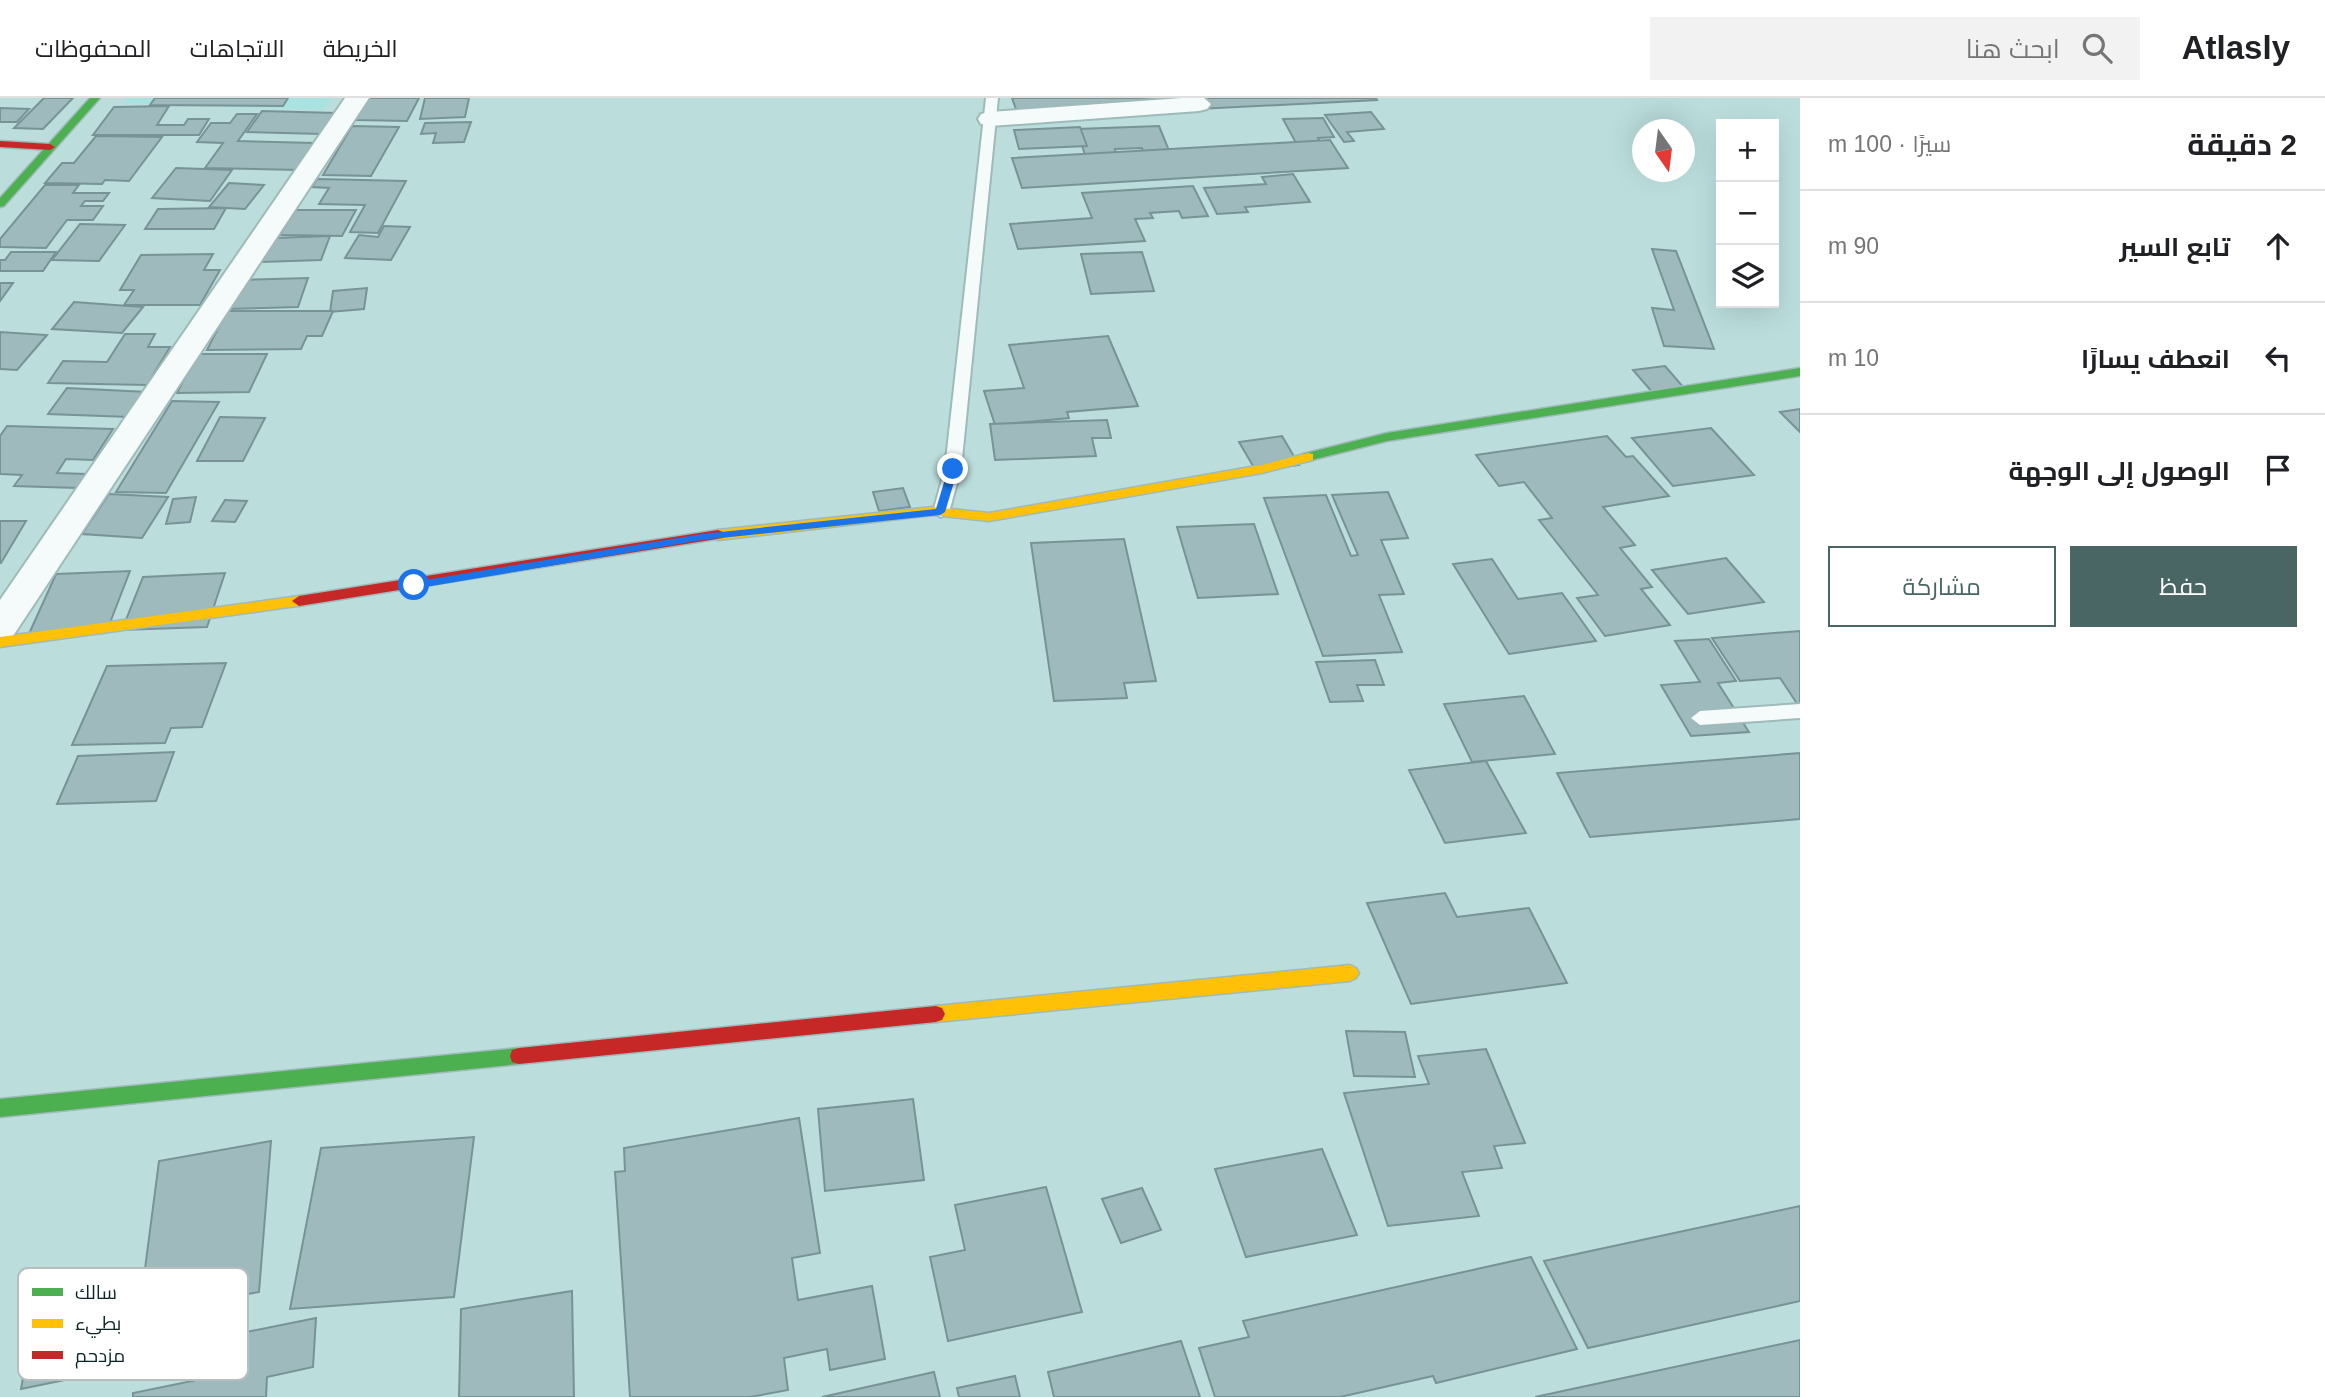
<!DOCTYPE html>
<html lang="ar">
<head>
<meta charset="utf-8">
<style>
	:root { --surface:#fff; --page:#f2f2f2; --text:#202124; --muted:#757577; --line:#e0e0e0; --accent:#496665 }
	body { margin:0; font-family:Arial,Cairo,sans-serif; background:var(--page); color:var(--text); direction:rtl }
	.controls { position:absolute; right:21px; top:21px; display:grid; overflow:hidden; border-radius:0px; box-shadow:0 7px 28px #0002 }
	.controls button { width:63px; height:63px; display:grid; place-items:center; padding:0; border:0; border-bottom:2px solid var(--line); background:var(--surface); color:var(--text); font:35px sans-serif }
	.compass { position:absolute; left:1632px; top:21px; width:63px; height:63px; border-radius:50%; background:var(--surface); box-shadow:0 7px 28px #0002; rotate:166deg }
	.stop { position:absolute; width:21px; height:21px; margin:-16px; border:5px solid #1a73e8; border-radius:50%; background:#fff }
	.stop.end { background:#1a73e8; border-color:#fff; box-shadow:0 2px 7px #0008 }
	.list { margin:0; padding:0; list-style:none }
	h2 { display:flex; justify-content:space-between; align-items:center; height:91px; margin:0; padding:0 28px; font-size:30px }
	h2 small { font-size:23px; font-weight:400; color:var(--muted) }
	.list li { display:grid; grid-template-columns:46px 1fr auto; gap:21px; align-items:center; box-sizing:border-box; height:112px; padding:0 28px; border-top:2px solid var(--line) }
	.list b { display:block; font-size:26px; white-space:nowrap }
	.list em { font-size:23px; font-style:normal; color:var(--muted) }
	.actions { display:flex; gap:14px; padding:21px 28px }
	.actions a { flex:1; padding:16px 0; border:2px solid var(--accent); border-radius:0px; text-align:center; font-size:24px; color:var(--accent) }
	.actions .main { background:var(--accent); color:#fff }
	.icon { flex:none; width:38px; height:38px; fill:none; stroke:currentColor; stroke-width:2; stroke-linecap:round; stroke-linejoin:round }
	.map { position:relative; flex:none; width:1800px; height:1299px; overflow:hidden; direction:ltr }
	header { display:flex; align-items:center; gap:42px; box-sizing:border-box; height:98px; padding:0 35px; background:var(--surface); border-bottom:2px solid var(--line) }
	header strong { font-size:33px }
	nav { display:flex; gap:38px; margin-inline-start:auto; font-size:24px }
	.search { width:490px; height:63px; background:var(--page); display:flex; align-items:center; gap:18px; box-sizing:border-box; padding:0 24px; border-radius:0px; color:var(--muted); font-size:26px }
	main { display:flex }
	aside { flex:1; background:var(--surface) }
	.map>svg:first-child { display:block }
	.built { fill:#a9e3e1 }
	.building { fill:#9ebabc; stroke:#789396; stroke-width:2 }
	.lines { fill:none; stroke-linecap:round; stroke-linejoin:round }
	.lane-casing { stroke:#9ebab9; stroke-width:4 }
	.street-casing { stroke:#9ebab9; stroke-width:4 }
	.fast-casing { stroke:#9ebab9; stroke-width:3 }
	.slow-casing { stroke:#9ebab9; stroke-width:3 }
	.jam-casing { stroke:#9ebab9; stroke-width:3 }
	.lane { fill:#f5fafa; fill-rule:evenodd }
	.street { fill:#f5fafa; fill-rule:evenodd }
	.fast { fill:#4caf50; fill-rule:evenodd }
	.slow { fill:#ffc107; fill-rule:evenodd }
	.jam { fill:#c62828; fill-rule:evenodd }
	.route { fill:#1a73e8 }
	.key { fill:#fff; stroke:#b6bebe; stroke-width:2 }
	.key-label { font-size:19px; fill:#0b2625 }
</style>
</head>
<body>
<header>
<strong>Atlasly</strong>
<div class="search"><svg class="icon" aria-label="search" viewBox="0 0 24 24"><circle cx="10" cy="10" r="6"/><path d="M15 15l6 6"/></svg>ابحث هنا</div>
<nav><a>الخريطة</a><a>الاتجاهات</a><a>المحفوظات</a></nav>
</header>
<main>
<aside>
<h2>2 دقيقة<small>سيرًا · 100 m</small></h2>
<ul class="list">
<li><svg class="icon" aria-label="ahead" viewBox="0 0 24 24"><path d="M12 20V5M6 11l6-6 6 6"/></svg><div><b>تابع السير</b></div><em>90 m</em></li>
<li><svg class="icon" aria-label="left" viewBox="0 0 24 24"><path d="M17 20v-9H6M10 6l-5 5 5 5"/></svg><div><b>انعطف يسارًا</b></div><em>10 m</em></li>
<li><svg class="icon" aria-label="arrive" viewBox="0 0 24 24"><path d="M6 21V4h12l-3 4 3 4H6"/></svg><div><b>الوصول إلى الوجهة</b></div></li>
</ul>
<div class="actions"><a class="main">حفظ</a><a>مشاركة</a></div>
</aside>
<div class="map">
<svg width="1800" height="1299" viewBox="0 0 1800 1299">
	<rect width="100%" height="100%" fill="#bbdedd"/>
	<polygon class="built" points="128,0 332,0 323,12 123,5"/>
	<g class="building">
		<polygon points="44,0 73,0 43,31 14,30"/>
		<polygon points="155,0 288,0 283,8 150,7"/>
		<polygon points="367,0 419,0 407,23 355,22"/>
		<polygon points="425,0 469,0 465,19 420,21"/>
		<polygon points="1012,0 1376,0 1377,2 1019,20"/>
		<polygon points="169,8 157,27 184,27 188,21 209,21 199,37 93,37 114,9"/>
		<polygon points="0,10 29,11 17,24 0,24"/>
		<polygon points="262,13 336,15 322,36 247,34"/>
		<polygon points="1371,14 1384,31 1347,34 1354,43 1344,44 1325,17"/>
		<polygon points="237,16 257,16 238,43 315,45 298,72 205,70 223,45 197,44 211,25 230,25"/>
		<polygon points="1323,20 1334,39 1318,40 1320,44 1296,45 1283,21"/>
		<polygon points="471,24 464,44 433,45 436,35 421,36 425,25"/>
		<polygon points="352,28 399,29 371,78 323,77"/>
		<polygon points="1159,28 1170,55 1144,56 1142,50 1115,51 1116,56 1085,57 1077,31"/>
		<polygon points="1080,29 1087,48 1019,51 1014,32"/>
		<polygon points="96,38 162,39 129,83 105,82 102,86 45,85 62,65 74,65"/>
		<polygon points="1330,42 1348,70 1022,90 1012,60"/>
		<polygon points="176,70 232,72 210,103 152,100"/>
		<polygon points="1293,76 1310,104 1245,109 1248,114 1217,116 1204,90 1266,86 1262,79"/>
		<polygon points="317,81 406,83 378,135 350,134 365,107 319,106 329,90 312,89"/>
		<polygon points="229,85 264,87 245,111 209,109"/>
		<polygon points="45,87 79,87 73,95 109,95 103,103 85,103 81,108 103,108 93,122 67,122 46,150 0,149 0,141"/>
		<polygon points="1193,88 1208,118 1182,120 1179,113 1150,115 1153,120 1135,121 1145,143 1018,151 1010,126 1092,120 1082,95"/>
		<polygon points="226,110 214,131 145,131 158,111"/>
		<polygon points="295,112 356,112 342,138 280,137"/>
		<polygon points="80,126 125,127 99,163 52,162"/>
		<polygon points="384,128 410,129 391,162 345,160 359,137 378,139"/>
		<polygon points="330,138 321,162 262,164 273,140"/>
		<polygon points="1652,151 1676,153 1714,251 1664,248 1652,210 1674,212"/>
		<polygon points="11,154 56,154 43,173 0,173 0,162 5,162"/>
		<polygon points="1142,154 1154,193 1091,196 1081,156"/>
		<polygon points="213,156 204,172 220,172 200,207 124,207 134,192 120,192 141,157"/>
		<polygon points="308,180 298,209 226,211 239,182"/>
		<polygon points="0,185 13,185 0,203"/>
		<polygon points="367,190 364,211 330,214 333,193"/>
		<polygon points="74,204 143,209 122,235 52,231"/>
		<polygon points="227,213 333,213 322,238 307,238 301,251 207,252"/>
		<polygon points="0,234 47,237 17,272 0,271"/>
		<polygon points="125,236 155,236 148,249 170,249 147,287 48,285 63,263 107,264"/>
		<polygon points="1108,238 1138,308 1067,314 1069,320 995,327 984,293 1024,290 1009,247"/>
		<polygon points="197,256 267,256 249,294 177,295"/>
		<polygon points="1665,268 1684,290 1652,294 1633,272"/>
		<polygon points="67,290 147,294 130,319 48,316"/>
		<polygon points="172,303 219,304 166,395 116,394"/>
		<polygon points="1800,311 1800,334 1780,314"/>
		<polygon points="220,319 265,320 243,363 197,363"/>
		<polygon points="1107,322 1111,340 1092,340 1096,358 995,362 990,326"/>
		<polygon points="7,328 113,331 93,362 66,361 57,375 86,376 77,390 14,388 22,377 0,376 0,338"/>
		<polygon points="1711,330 1754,377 1673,388 1632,340"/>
		<polygon points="1282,338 1299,367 1256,373 1239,344"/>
		<polygon points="1607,338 1626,359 1633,358 1669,398 1603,409 1635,447 1620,450 1652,489 1641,491 1670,527 1605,538 1577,500 1598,497 1539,422 1552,420 1524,384 1499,388 1476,357"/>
		<polygon points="903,390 910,409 879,413 873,394"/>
		<polygon points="1388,394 1408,440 1381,442 1404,496 1379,497 1402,554 1323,558 1264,400 1326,397 1351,458 1358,457 1332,397"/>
		<polygon points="109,396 168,399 142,440 82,436"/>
		<polygon points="196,399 190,424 166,426 173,401"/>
		<polygon points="225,402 247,403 235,424 212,423"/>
		<polygon points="0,423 26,423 1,465 0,465"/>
		<polygon points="1254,426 1278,496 1198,500 1177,429"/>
		<polygon points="1124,441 1156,583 1124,585 1127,600 1054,603 1031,445"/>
		<polygon points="1726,460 1764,504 1688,516 1652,472"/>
		<polygon points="1492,461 1518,501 1562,495 1596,543 1509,556 1453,466"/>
		<polygon points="130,473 106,535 28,538 56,476"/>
		<polygon points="225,475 207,529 122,532 143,479"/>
		<polygon points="1800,533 1800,610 1780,580 1740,583 1712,540"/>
		<polygon points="1709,541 1736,583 1718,585 1749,634 1691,638 1661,587 1700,584 1675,543"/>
		<polygon points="1375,562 1384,587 1357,587 1363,603 1330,604 1316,564"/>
		<polygon points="226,565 202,629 171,630 165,645 72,647 107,568"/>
		<polygon points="1524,598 1555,656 1472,664 1444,606"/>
		<polygon points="174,654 156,703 57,706 78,658"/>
		<polygon points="1800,655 1800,721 1590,739 1557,675"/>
		<polygon points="1486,663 1526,735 1445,745 1409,672"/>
		<polygon points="1445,795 1457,819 1529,810 1567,885 1411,906 1367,805"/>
		<polygon points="1346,933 1405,934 1415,979 1354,978"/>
		<polygon points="1486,951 1525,1045 1494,1048 1502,1070 1462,1074 1479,1118 1388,1128 1344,995 1429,986 1418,958"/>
		<polygon points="913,1001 924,1082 825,1093 818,1011"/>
		<polygon points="799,1020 820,1155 792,1160 798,1202 872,1188 885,1261 830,1272 827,1251 784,1260 788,1292 750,1299 630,1299 615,1074 625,1073 624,1050"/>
		<polygon points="474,1039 454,1199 290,1211 321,1050"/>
		<polygon points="271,1043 259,1194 139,1217 159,1063"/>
		<polygon points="1322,1051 1357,1137 1246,1159 1215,1071"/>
		<polygon points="1046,1089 1082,1214 948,1243 930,1159 965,1152 955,1107"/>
		<polygon points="1142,1090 1161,1132 1121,1145 1102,1101"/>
		<polygon points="1800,1108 1800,1203 1588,1250 1544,1163"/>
		<polygon points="1531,1159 1577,1251 1436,1285 1433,1278 1340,1299 1215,1299 1199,1250 1249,1239 1243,1223"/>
		<polygon points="572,1193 574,1299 459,1299 461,1211"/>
		<polygon points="316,1220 313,1269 267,1279 266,1299 133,1299 133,1295 202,1281 206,1242"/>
		<polygon points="130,1224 124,1270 21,1291 29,1245"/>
		<polygon points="1800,1242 1800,1299 1535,1299"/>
		<polygon points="1181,1243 1200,1299 1054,1299 1048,1274"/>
		<polygon points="934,1274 940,1299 822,1299"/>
		<polygon points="1015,1278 1020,1299 959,1299 957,1290"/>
	</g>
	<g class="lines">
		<g class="lane-casing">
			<g id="lane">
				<polygon points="986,0 998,0 961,371 949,414 941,419 933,414 945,371"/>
				<polygon points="1800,606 1800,620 1700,627 1691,620 1700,613"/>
			</g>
		</g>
		<g class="street-casing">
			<g id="street">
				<polygon points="345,0 369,0 13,538 0,542 0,502"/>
				<polygon points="1182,0 1204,0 1211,6 1207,11 1199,13 990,28 981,26 978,21 981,16 990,14"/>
			</g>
		</g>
		<g class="fast-casing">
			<g id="fast">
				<polygon points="90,0 100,0 4,108 0,109 0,100"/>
				<polygon points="1800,270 1800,278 1387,343 1308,363 1301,359 1303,356 1387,335"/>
				<polygon points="519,950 526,952 528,958 526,964 519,966 0,1019 0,1001"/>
			</g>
		</g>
		<g class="slow-casing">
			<g id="slow">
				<polygon points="1308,355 1313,356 1313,362 1262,375 989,423 933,417 718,442 711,437 718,432 933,409 989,415 1262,367"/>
				<polygon points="299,498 306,503 304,507 0,549 0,539"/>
				<polygon points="1350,867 1356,870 1359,875 1356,880 1350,883 936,924 930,922 927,916 930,910 936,908"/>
			</g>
		</g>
		<g class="jam-casing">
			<g id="jam">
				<polygon points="0,43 50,46 55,49 50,52 0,49"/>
				<polygon points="718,432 723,434 725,437 723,440 299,508 292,503 299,498"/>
				<polygon points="936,908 942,910 945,916 942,922 936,924 519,966 512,964 510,958 512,952 519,950"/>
			</g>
		</g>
		<use href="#lane" class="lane"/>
		<use href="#street" class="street"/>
		<use href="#fast" class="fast"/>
		<use href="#slow" class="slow"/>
		<use href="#jam" class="jam"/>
	</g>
	<polygon class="route" points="953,368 958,371 945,414 940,417 702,442 414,491 408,487 414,484 702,436 936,411 948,371"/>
	<rect x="18" y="1170" width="230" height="112" rx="10" class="key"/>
	<rect x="32" y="1190" width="31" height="8" fill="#4caf50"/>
	<rect x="32" y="1221" width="31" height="9" fill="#ffc107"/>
	<rect x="32" y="1253" width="31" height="8" fill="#c62828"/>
	<g class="key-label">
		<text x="75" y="1201">سالك</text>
		<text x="75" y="1232">بطيء</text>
		<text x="75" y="1264">مزدحم</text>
	</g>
</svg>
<div class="controls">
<button>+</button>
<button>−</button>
<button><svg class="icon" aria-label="layers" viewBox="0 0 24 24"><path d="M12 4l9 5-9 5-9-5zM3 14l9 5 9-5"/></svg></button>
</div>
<svg class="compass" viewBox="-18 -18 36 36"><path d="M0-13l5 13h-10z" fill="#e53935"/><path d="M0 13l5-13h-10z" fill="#757577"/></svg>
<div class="stop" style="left:414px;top:487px"></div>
<div class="stop end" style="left:953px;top:371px"></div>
</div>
</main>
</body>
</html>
